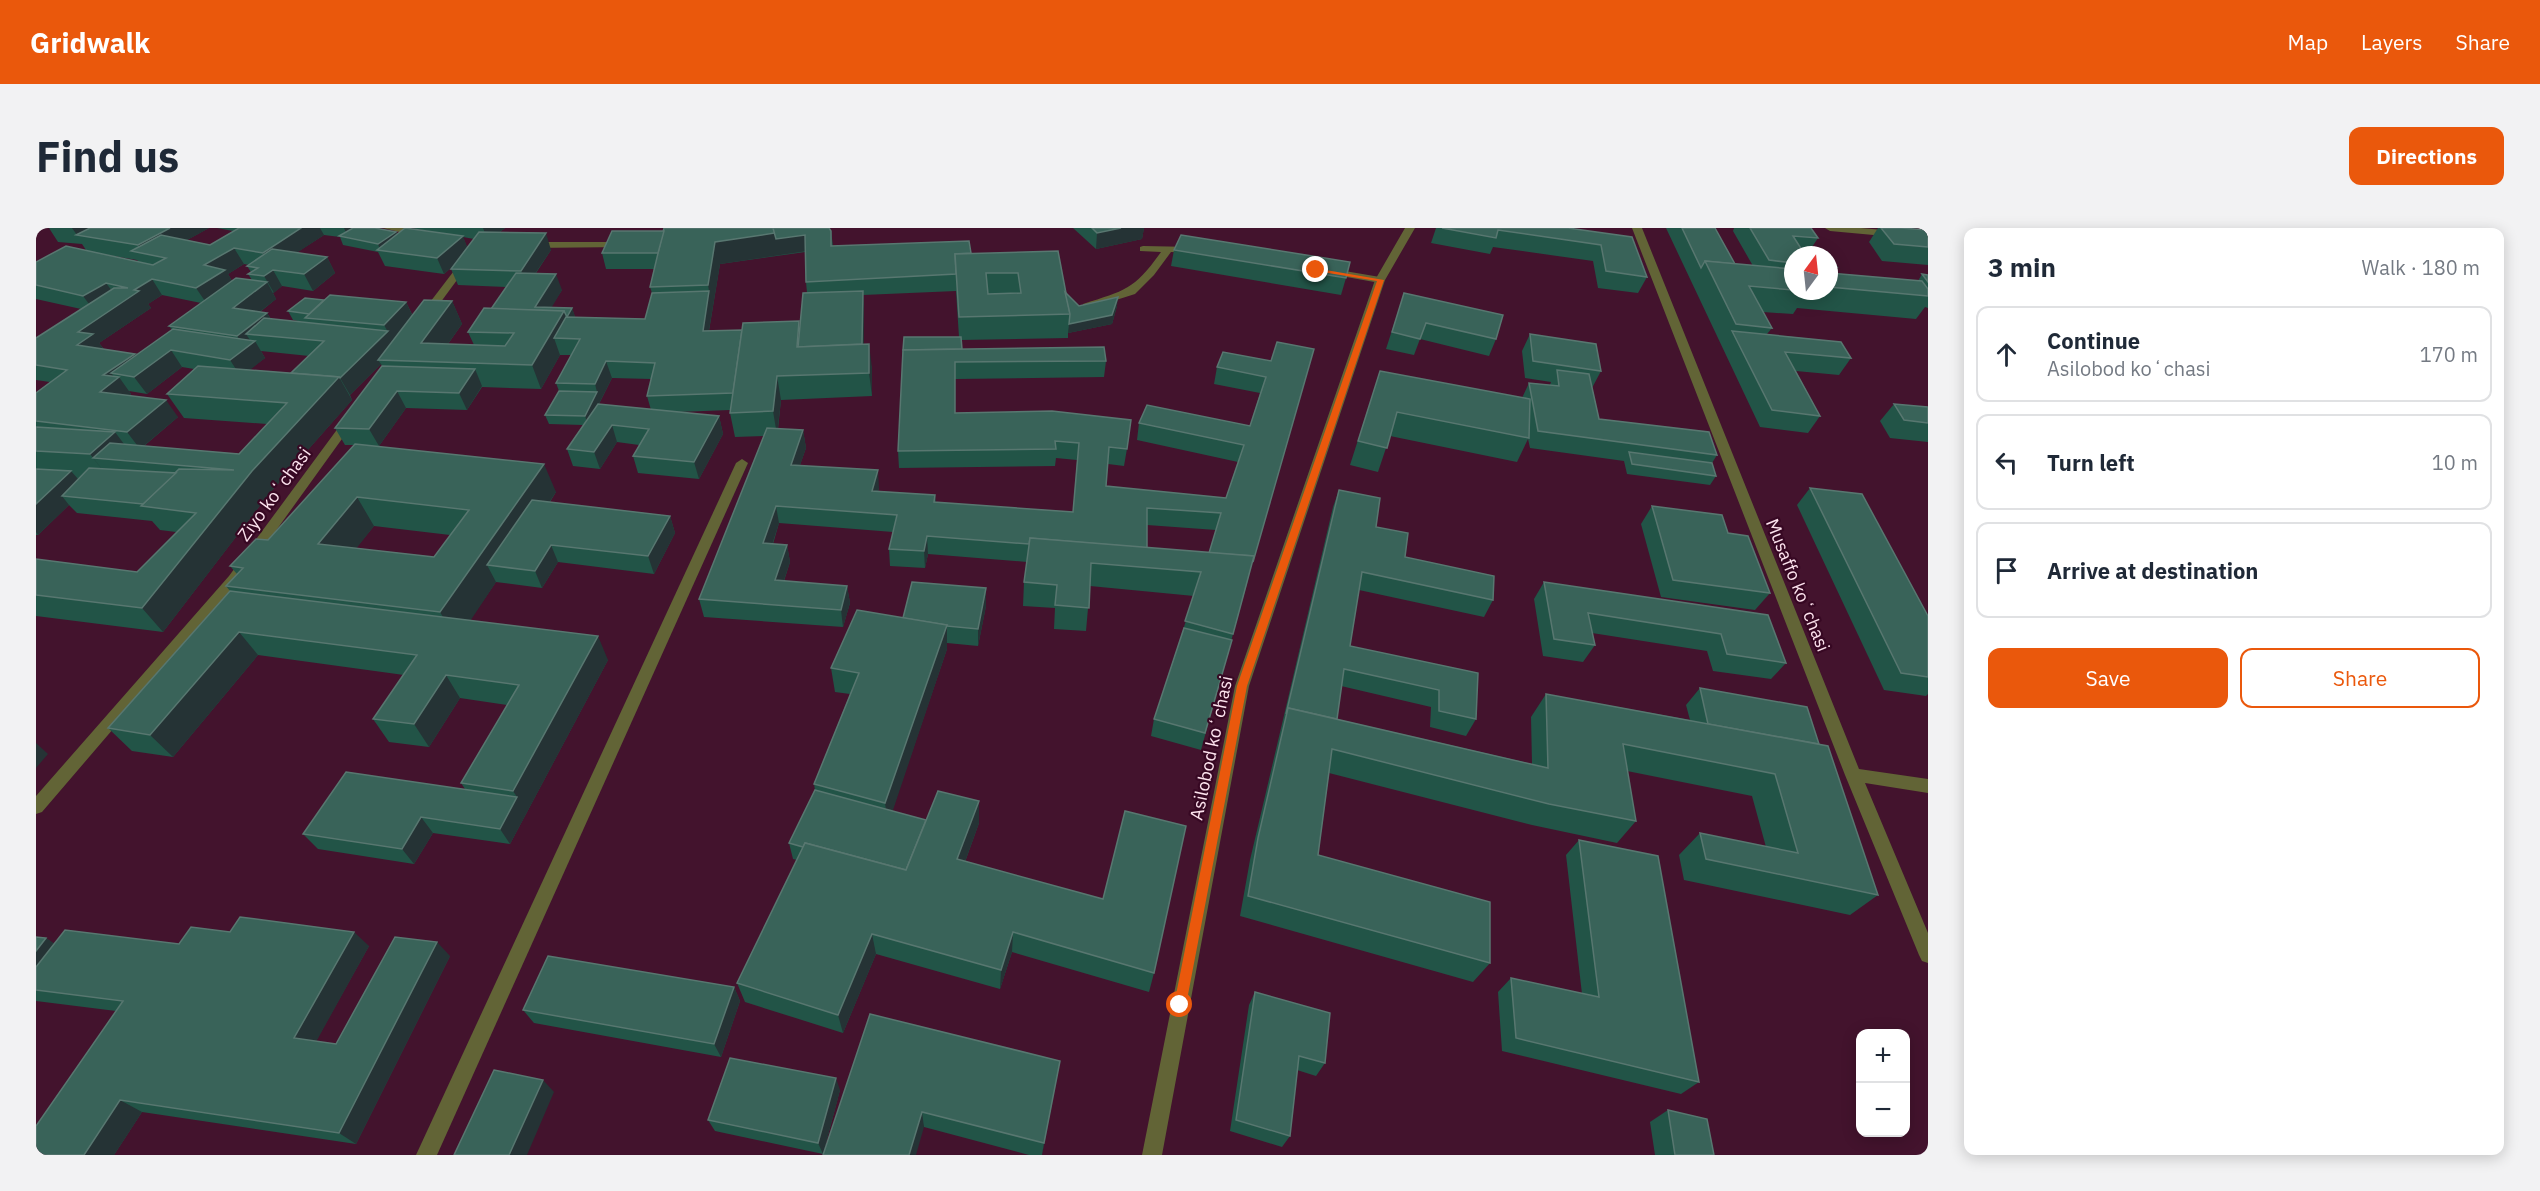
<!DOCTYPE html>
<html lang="en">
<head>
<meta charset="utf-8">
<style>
	:root { --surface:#fff; --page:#f2f2f3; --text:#1f2937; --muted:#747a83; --line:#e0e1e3; --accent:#ea580c }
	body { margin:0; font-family:"IBM Plex Sans",sans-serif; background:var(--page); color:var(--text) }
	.controls { position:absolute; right:18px; bottom:18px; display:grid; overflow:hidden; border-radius:12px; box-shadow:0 3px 15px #0003 }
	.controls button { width:54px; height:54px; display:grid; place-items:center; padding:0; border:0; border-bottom:2px solid var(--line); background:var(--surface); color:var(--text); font:30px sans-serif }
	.compass { position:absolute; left:1748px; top:18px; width:54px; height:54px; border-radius:50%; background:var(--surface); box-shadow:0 3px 15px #0003; rotate:15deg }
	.stop { position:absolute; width:18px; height:18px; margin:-14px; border:4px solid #ea580c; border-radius:50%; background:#fff }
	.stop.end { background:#ea580c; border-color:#fff; box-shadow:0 2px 6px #0008 }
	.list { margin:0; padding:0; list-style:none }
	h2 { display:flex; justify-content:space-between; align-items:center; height:78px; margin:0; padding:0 24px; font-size:26px }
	h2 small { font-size:20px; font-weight:400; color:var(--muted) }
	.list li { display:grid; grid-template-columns:39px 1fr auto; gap:18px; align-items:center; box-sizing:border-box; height:96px; margin:0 12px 12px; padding:0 12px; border:2px solid var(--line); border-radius:12px }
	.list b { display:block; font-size:22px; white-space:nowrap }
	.list p { margin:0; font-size:20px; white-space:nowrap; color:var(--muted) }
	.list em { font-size:20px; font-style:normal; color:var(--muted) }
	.actions { display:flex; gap:12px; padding:18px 24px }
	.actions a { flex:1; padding:14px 0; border:2px solid var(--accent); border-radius:12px; text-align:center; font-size:21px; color:var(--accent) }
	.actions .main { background:var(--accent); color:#fff }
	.icon { flex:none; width:33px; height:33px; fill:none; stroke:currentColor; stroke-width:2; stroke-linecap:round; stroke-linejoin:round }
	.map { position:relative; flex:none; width:1892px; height:927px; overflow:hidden; border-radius:12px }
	header { display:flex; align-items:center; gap:36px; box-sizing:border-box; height:84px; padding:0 30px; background:var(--accent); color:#fff }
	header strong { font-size:28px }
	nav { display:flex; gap:33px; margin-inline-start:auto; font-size:21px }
	.intro { display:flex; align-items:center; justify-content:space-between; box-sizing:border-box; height:144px; padding:0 36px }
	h1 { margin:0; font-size:42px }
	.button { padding:15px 27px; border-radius:12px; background:var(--accent); color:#fff; font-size:21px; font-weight:700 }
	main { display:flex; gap:36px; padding:0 36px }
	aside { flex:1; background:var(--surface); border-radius:12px; box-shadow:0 3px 15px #0003 }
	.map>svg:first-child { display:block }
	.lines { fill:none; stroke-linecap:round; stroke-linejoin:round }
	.lane { fill:#626436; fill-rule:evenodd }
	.street { fill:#626436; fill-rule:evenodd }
	.wall { fill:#225447; fill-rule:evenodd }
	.shaded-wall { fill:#253335 }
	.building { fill:#396359; stroke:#587770; stroke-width:1.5; fill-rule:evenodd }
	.route { fill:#ea580c }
	.labels { text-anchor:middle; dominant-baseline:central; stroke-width:4.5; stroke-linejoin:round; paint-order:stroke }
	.street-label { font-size:18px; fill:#fde3ee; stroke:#370823 }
</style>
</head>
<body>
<header>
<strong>Gridwalk</strong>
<nav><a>Map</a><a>Layers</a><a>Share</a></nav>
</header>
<div class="intro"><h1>Find us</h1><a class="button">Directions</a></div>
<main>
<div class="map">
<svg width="1892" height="927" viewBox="0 0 1892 927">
	<rect width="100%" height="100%" fill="#43132d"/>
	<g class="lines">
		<g class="lane">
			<path d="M1107,18L1158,19L1163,22L1158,25L1135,24L1118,47L1099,66L1055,80H1047V76C1090,62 1098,62 1125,24L1104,23V19Z"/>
			<polygon points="1291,40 1344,49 1349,52 1344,55 1288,45 1286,43"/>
			<polygon points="706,231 712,235 401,927 380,927 700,235"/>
		</g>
		<g class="street">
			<polygon points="347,0 367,0 389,6 384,9"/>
			<polygon points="1369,0 1379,0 1349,52 1213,458 1126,927 1106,927 1199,458 1339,52"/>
			<polygon points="1596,0 1606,0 1823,541 1892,551 1892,565 1829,555 1892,705 1892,735 1886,733 1883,727 1809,547"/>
			<polygon points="1789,0 1825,0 1892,6 1892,12 1794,3"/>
			<polygon points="587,14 592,17 590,19 494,20 489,17 494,14"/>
			<polygon points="427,31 435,33 393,90 385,90 385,86"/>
			<polygon points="315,187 321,190 203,354 6,584 0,586 0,568 193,348 311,188"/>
		</g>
	</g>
	<g class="wall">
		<path d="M13,0H173L151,12L174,17L197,3L181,0H339L360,4L361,6L397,4L375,0H469L464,4L515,22L500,45L526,62L515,79L536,80L539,89L609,91L616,65L614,59L618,41H570L566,25L795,3L797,18L935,25L1029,64L1043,78H1081L1076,96L1032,105V110L925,112L926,121L1070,133L1068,149L919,151V185L1093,209L1088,238L1072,236L1070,258L1190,270L1202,234L1101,212L1103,195L1214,198L1224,165L1178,156L1181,139L1235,133L1212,352L1165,522L1115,508L1118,491L1158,368L1054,358L1050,403L1018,401L1019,380L987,378L988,354L991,334L892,326L889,340L854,338L853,321L857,304L743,295L737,316L751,317L754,334L748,353L811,358L814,375L807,399L668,389L663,371L728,208L699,209L694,185V182L642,184L683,188L687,206L663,251L602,245L597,228L603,217L581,214L564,241L537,238L531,221L547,197L513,196L509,187L523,163L520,155L535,127H524L505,161L446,159L431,182L370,180L343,218L520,264L514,274L634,288L639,305L618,346L522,334L506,360L460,354L434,392L572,432L474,616L397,605L378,636L282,621L267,606L429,561L425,555L471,477L424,470L393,519L353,514L337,491L368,447L222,427L137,529L96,523L72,500L194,363L190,358L201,346L194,338L232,312L318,217H309L299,200L346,138L345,136L314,167L316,172L232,267L127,404L0,388V331L101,344L140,304L124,302L116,293L41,285L33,277L2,307H0V165L14,154L0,152V110L45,81L0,71V34L50,22L46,16L22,14ZM288,7L304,9L307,17L342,24L349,38L408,46L417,38L415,41L422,57L470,59L455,81L432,104L438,117L412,116L426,96L416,73L377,88L370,74L252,83L257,92L272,95L235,91L231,85L224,84L240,71L237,65L246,58L277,63L299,45L291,29L260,25ZM427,9L438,11L431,19ZM769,24L770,54L771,65L764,100L763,93L706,102L673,103L684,36ZM66,26L101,32L103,34ZM208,36L213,37L211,38L215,44L212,46L216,52L196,53L192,46ZM920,63L923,109L862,223L863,240L1019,238L1020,230L1041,232L1037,284L900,275L899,267L842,263L843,260L764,237L770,220L767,202L742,201L745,172L836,168V140L828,116V80L827,67ZM126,67L165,75L133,98L136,102L100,127L99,126L68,121L63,115L115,80L112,76ZM225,123L273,128L255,145L213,142L229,130ZM146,139L158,141L131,166L148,190L231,196L203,226L108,218L142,189L93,168L95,166L93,163L111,166ZM576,150L615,151L611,168L615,182L563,176ZM1111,297L1180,302L1173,325L1111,320ZM338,298L414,307L398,329L320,320Z"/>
		<polygon points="1037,0 1108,0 1106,11 1060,21"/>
		<polygon points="1400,0 1532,0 1596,9 1611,49 1602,65 1562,60 1557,33 1457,19 1454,26 1395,15"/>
		<path d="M1630,0H1679L1699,36L1717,38L1697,3L1698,0H1775L1782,10L1774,22L1791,24L1801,39L1797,45L1882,53L1886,46L1892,47V80L1889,79L1880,91L1761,80L1757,86L1727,84L1736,100L1731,106L1805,114L1815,130L1803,147L1760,143L1784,188L1772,205L1724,199ZM1757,27H1793V63H1757Z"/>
		<polygon points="1842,0 1865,0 1892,2 1892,37 1846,33 1833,14"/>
		<polygon points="1138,22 1310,50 1305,67 1135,38"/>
		<polygon points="1368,65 1460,111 1453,128 1384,111 1378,127 1350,121"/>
		<polygon points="1494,106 1565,143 1556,160 1563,191 1681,227 1676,235 1680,248 1674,257 1591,246 1588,233 1494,220 1492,211 1481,234 1354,208 1342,244 1314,237 1344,143 1486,170 1493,155 1514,157 1515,154 1489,150 1486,123"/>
		<polygon points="1858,176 1892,179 1892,214 1854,210 1844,193"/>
		<polygon points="1774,260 1892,388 1892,466 1890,468 1848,462 1761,277"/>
		<polygon points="1303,262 1369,329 1457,372 1448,389 1323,362 1314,418 1442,445 1440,491 1430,508 1394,499 1395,479 1305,458 1301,491 1496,536 1495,489 1510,466 1654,492 1650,477 1664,460 1783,516 1842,667 1814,687 1648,652 1643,627 1664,605 1730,619 1716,568 1591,543 1600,593 1581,615 1496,597 1293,545 1282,627 1454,735 1437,754 1204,688 1214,632 1297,279"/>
		<polygon points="1616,278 1692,305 1734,365 1719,382 1625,369 1605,296"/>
		<polygon points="1508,354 1732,387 1750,435 1735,451 1677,443 1671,423 1556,405 1559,417 1547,434 1507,428 1498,371"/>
		<polygon points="950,378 942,418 911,415 911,421 856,583 890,592 943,595 929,634 1118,745 1113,764 976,724 964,761 840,726 807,805 709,774 701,755 761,632 757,631 753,615 779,562 778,556 814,466 799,464 795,440 867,390"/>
		<polygon points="1543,612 1663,854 1645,866 1466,823 1462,764 1475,750 1546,766 1530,627"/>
		<polygon points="0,709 10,710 18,716 333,718 280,813 300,816 414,728 320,916 106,884 78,927 80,783 0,773"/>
		<polygon points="698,759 704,773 685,829 498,795 487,782"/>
		<polygon points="1219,764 1289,835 1280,848 1261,842 1254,908 1246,919 1194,903 1213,777"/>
		<polygon points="834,786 1024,833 1006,927 993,927 888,899"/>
		<polygon points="804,862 787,926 679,903 672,892"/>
		<polygon points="1632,882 1678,927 1619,927 1614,894"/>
	</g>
	<g class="shaded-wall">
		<polygon points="36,0 70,0 41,7"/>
		<polygon points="134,0 173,0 122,28 107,25 102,17"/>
		<polygon points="265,0 284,0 288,7 236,41 227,25"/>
		<polygon points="308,0 325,0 313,11"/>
		<polygon points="447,0 469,0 452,13"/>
		<polygon points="1085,0 1108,0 1106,11 1060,21 1061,5"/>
		<polygon points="360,4 364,13 344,22 342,16"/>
		<polygon points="510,5 515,22 490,59 485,43"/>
		<polygon points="739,5 769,7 771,23 684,36 670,120 667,103 673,63 672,57 679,14"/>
		<polygon points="427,8 433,24 408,46 401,30"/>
		<polygon points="198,20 208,36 192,46 199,58 171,76 160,60 168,37"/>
		<polygon points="291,29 299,45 277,63 268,46"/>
		<polygon points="237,42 246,58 238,65 228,48"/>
		<polygon points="520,46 526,62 510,89 499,79"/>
		<polygon points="116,51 126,67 112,76 115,80 63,115 69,123 41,117 42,104 98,62"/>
		<polygon points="231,54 240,71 207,97 197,80"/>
		<polygon points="70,55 82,71 59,84 47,68"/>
		<polygon points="827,63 828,80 828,140 826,123"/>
		<polygon points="1082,69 1081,78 1076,96 1032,105 1033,96"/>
		<polygon points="416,73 426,96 399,134 385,115"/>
		<polygon points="370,74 378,91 342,132 345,136 314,167 304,150 352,104 348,97"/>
		<polygon points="536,80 542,97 531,89"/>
		<polygon points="528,83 536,106 518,110 524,127 505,161 496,137"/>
		<polygon points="231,85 241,102 210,106 216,115 219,113 229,130 205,149 194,132 209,120 201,108"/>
		<polygon points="763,93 767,116 766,125 761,119"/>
		<polygon points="833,116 836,140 836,168 833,145"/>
		<polygon points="135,122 146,139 111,166 98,149 75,145 80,151 83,149 95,166 77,181 64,164 67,147 99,126 109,141"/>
		<polygon points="570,133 576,150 552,197 549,188 561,164 559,156"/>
		<polygon points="439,141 446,158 431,182 423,165"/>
		<polygon points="741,148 745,172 741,207 737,183"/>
		<polygon points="303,149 316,172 232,267 127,404 106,380 216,243"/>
		<polygon points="361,163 370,180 343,218 333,201"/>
		<polygon points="130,172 142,189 104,221 91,204"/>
		<polygon points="683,188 687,206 663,251 658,234"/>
		<polygon points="576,197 581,214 564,241 558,224"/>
		<polygon points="767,202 770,220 758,254 755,237"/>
		<polygon points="79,204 97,228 57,230 73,250 54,226"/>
		<polygon points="508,236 520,264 470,339 451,337 460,354 421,413 404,384"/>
		<polygon points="842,242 843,260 838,280 836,263"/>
		<polygon points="35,243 50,260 26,268 33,277 2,307 0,304 0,276"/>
		<polygon points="321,269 338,298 301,345 282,316"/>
		<polygon points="740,278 743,295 731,332 727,315"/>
		<polygon points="634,288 639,305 618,346 612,328"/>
		<polygon points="891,308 892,326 889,340 888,323"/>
		<polygon points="515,317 522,334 506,360 499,343"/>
		<polygon points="751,317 754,334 742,370 739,352"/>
		<polygon points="811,358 814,375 807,399 805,382"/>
		<polygon points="950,360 950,378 942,418 942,401"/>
		<polygon points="911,397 911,421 852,597 849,575"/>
		<polygon points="203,404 222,427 137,529 114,507"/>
		<polygon points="562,408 572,432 474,616 464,601 481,569 477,563"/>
		<polygon points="410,447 424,470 393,519 378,496"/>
		<polygon points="0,515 12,526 0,540"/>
		<polygon points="943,573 943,595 922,653 921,631"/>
		<polygon points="385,589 397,605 378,636 366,621"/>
		<polygon points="318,704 333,718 275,823 258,810"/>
		<polygon points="977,704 976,724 964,761 965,742"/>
		<polygon points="836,706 840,726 807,805 802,787"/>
		<polygon points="10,710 40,730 0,762 0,723"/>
		<polygon points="401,714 414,728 320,916 303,905"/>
		<polygon points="698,759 704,773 685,829 678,816"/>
		<polygon points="1024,833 1021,850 1006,927 1008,915"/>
		<polygon points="800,850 804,862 787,926 782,915"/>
		<polygon points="507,852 518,864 491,927 473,927"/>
		<polygon points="84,872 106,884 78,927 48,927"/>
		<polygon points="886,884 888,899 880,927 873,927"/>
	</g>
	<g class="building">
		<polygon points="54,0 134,0 102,17 40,7"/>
		<polygon points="203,0 265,0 227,25 198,20 168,37 189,42 160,60 116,51 98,62 103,63 42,104 57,106 41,117 99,126 67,147 83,149 64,164 130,172 91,204 0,193 0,165 31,142 0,137 0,110 78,60 92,60 70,55 47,68 0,57 0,34 30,18 117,37 130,30 95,23 125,7 174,17"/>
		<polygon points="317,0 339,0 360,4 342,16 303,8"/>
		<polygon points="369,0 427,8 401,30 341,22"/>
		<polygon points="628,0 737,0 739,5 679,14 672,57 614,59"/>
		<polygon points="737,0 793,0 795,3 795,18 933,13 935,25 919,26 920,46 770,54 769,7 740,11"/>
		<polygon points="1056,0 1085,0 1061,5"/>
		<polygon points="1406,0 1532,0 1596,9 1611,49 1570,43 1565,17 1462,2 1460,10"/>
		<polygon points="1646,0 1679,0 1699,36 1669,33 1665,40"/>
		<polygon points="1714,0 1775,0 1782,10 1757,8 1766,22 1791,24 1801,39 1793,38 1793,27 1757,27 1757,35 1733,32"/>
		<polygon points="1845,0 1865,0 1892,2 1892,19 1858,16"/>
		<polygon points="576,3 628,3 622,25 566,25"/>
		<polygon points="443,4 510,5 485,43 415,41"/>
		<polygon points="1145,7 1314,34 1310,50 1138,22"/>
		<polygon points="236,21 291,29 268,46 237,42 228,48 212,46 222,40 211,38"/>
		<path d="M1022,23L1034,86L923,89L919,26ZM950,45H982L985,65L952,66Z"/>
		<polygon points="1669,33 1757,41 1757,62 1713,58 1736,100 1700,96"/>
		<polygon points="480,45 520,46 499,79 536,80 531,89 528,83 455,81"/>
		<polygon points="1793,45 1886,53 1892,61 1892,68 1793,59"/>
		<polygon points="1886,46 1892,47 1892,54"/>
		<polygon points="200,50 231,54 197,80 231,85 201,108 133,98"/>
		<polygon points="673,63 667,103 706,102 697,165 611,168 619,135 570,133 559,156 520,155 544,111 518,110 530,89 609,91 616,65"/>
		<polygon points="827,63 826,116 762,119 767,65"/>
		<polygon points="1029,64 1043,78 1082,69 1076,87 1033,96 1034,86"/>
		<polygon points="1368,65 1467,87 1460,111 1390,95 1384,111 1356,104"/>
		<polygon points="294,67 370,74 348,97 269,90"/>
		<polygon points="269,70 288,72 273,86 252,83"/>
		<polygon points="388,72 416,73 385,115 469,118 478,105 432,104 448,80 528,83 496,137 342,132"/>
		<polygon points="228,90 352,103 304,150 303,149 255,145 288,113 210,106"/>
		<polygon points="763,93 761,119 833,116 833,145 741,148 737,183 694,185 707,95"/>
		<polygon points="137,101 219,113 194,132 135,122 98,149 75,145"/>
		<polygon points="1696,103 1805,114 1815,130 1749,124 1784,188 1736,182"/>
		<polygon points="1494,106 1560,116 1565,143 1497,133"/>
		<polygon points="868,109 925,109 926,121 867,122"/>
		<polygon points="1241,114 1278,121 1217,334 1218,328 1173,325 1185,285 1111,280 1111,320 994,310 993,316 891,308 888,323 853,321 861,287 740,278 727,315 751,317 739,352 811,358 805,382 663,371 731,200 767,202 755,237 842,242 836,263 899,267 898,274 1037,284 1043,215 1019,213 1020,221 862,223 867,122 1068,119 1070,133 919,134 919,185 1016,183 1095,192 1091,221 1073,219 1070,258 1190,270 1208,217 1103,195 1111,177 1214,198 1230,149 1181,139 1187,124 1235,133"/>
		<polygon points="162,138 303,149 216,243 106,380 0,367 0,331 101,344 160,285 105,278 143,241 198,242 57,230 74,215 203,226 251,175 131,166"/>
		<polygon points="346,138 439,141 423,165 361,163 333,201 299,200"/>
		<polygon points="1521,142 1553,146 1563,191 1673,204 1681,227 1502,203 1493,155 1523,158"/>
		<polygon points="1344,143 1494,171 1493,210 1361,184 1351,220 1322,213"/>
		<polygon points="523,163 561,164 549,188 509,187"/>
		<polygon points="562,176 683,188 658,234 597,228 613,201 576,197 558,224 531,221"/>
		<polygon points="1858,176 1892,179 1892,195 1868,192"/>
		<polygon points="0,199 79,204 54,226 0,223"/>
		<path d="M319,216L508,236L404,384L190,358L207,340L194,338L220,311L232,312ZM321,269L433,282L398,329L282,316Z"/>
		<polygon points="1593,224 1676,235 1680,248 1596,236"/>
		<polygon points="53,240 140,245 107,276 26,268"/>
		<polygon points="0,241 35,243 0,276"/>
		<polygon points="1774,260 1826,266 1892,388 1892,449 1865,445"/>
		<polygon points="1303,262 1344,270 1340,299 1372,305 1369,329 1458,348 1457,372 1326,344 1314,418 1442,445 1440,491 1403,483 1403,462 1308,441 1301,491 1252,480 1250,486"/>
		<polygon points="496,272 634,288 612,328 515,317 499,343 451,337"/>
		<polygon points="1616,278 1686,287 1692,305 1712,308 1734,365 1637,352"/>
		<polygon points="994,310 1218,328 1197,406 1149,393 1165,344 1055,335 1053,380 1019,377 1021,357 988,354"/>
		<polygon points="876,354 950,360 942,401 910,398 911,397 867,390"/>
		<polygon points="1508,354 1732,387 1750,435 1691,426 1685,406 1552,385 1559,417 1518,411"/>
		<polygon points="194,363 562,408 477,563 425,555 483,457 410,447 378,496 337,491 381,427 203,404 114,507 72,500"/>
		<polygon points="821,382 911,397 849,575 778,556 823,445 795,440"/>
		<polygon points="1148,400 1196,412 1169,505 1118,491"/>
		<polygon points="1664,460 1771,479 1783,516 1672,496"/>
		<polygon points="1510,466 1792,518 1842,667 1670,631 1664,605 1762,625 1739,546 1587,516 1600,593 1513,576 1296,521 1282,627 1454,674 1454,735 1212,668 1222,610 1252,480 1512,540"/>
		<polygon points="310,544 481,569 464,601 385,589 366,621 267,606"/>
		<polygon points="779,562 890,592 870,642 769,615 767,619 753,615"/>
		<polygon points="902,563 943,573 921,631 1067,671 1089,583 1150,598 1118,745 977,704 965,742 836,706 802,787 701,755 769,615 870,642"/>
		<polygon points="1543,612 1622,628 1663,854 1480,810 1475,750 1563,769"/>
		<polygon points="204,689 318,704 258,810 300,816 359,709 401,714 303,905 84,872 48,927 0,927 0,898 87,773 0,762 0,739 29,702 143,716 155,699 194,704"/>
		<polygon points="0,709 10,710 0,723"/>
		<polygon points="512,728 698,759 678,816 487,782"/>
		<polygon points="1219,764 1294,785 1289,835 1263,828 1254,908 1200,892"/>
		<polygon points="834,786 1024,833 1008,915 886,884 873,927 787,927"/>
		<polygon points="694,830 800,850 782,915 672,892"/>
		<polygon points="458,842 507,852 473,927 418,927"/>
		<polygon points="1632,882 1671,891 1678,927 1639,927"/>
	</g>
	<polygon class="route" points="1278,40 1348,52 1211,458 1150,777 1144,783 1138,777 1201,458 1341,53 1280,43"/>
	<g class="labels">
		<g class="street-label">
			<text transform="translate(238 266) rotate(-54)">Ziyo koʻchasi</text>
			<text transform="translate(1762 357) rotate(68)">Musaffo koʻchasi</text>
			<text transform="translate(1175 520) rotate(-78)">Asilobod koʻchasi</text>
		</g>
	</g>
</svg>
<div class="controls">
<button>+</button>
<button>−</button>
</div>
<svg class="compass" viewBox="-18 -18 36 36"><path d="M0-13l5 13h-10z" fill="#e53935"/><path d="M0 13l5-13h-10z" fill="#747a83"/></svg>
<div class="stop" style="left:1144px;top:777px"></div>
<div class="stop end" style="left:1280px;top:42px"></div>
</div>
<aside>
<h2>3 min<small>Walk · 180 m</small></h2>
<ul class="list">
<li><svg class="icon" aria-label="ahead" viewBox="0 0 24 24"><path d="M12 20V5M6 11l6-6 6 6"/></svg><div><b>Continue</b><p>Asilobod koʻchasi</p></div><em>170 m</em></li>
<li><svg class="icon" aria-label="left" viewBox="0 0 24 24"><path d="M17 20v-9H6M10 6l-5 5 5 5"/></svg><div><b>Turn left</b></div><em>10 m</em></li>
<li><svg class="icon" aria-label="arrive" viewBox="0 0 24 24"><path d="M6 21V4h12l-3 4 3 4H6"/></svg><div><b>Arrive at destination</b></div></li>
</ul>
<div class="actions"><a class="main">Save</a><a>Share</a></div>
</aside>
</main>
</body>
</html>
